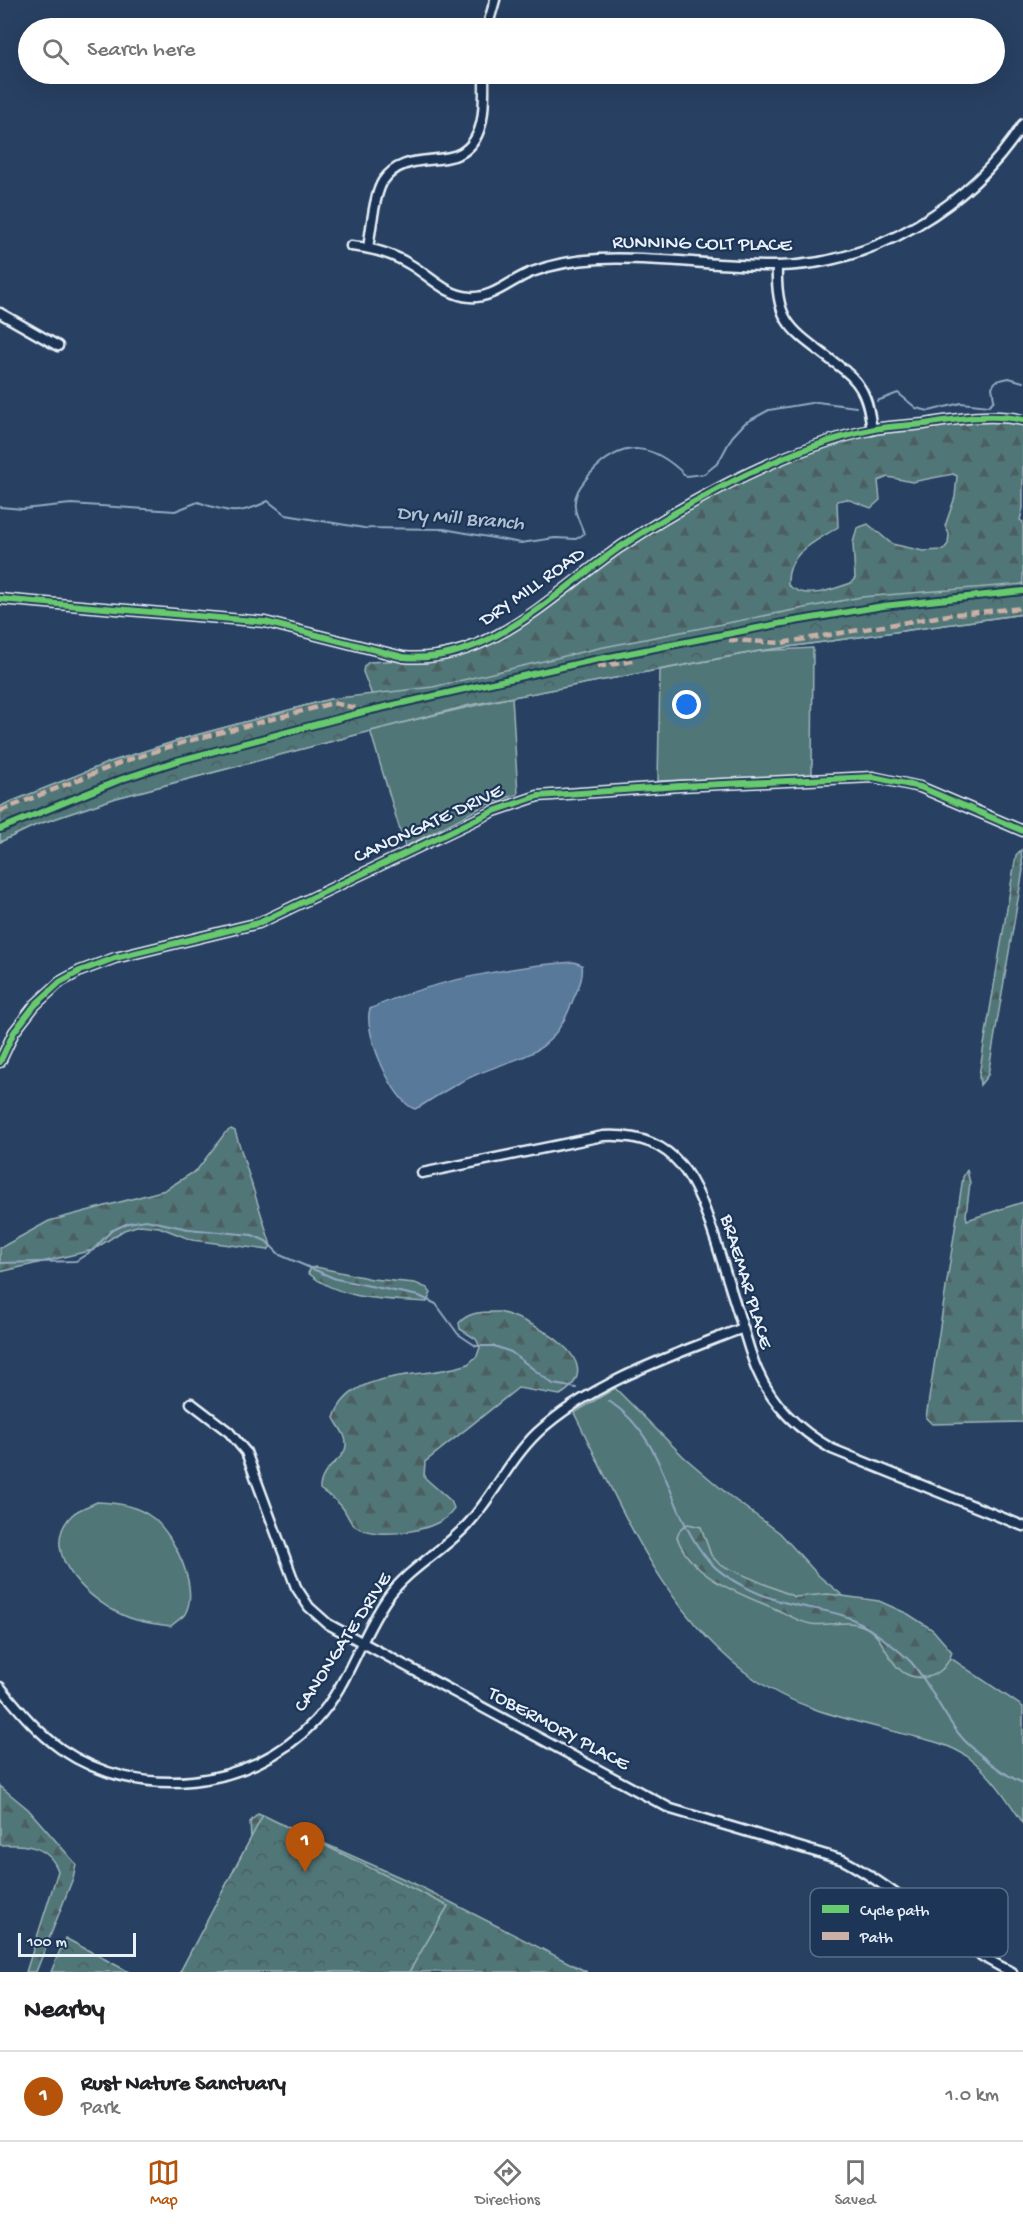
<!DOCTYPE html>
<html lang="en">
<head>
<meta charset="utf-8">
<style>
	:root { --surface:#fff; --page:#f2f2f2; --text:#202124; --muted:#757577; --line:#e0e0e0; --accent:#b45309 }
	body { margin:0; font-family:"Gochi Hand",sans-serif; background:var(--page); color:var(--text) }
	.scale { position:absolute; left:18px; bottom:15px; width:118px; box-sizing:border-box; padding-left:6px; border:3px solid #e8f1f8; border-top:0; font-size:16px; line-height:21px; white-space:nowrap; color:#e8f1f8; -webkit-text-stroke:4px #1d3557; paint-order:stroke }
	.you { position:absolute; left:687px; top:705px; width:21px; height:21px; margin:-15px; border:4px solid #fff; border-radius:50%; background:#1a73e8; box-shadow:0 0 0 9px #1a73e833 }
	.badge { display:grid; place-items:center; width:39px; height:39px; border-radius:50%; background:var(--accent); color:#fff; font-size:20px; font-weight:700 }
	.pin { position:absolute; translate:-50% -50px; filter:drop-shadow(0 2px 3px #0008) }
	.pin::after { content:''; position:absolute; top:32px; width:21px; height:18px; background:inherit; clip-path:polygon(0 0,100% 0,50% 100%) }
	.list { margin:0; padding:0; list-style:none }
	h2 { display:flex; justify-content:space-between; align-items:center; height:78px; margin:0; padding:0 24px; font-size:26px }
	h2 small { font-size:20px; font-weight:400; color:var(--muted) }
	.list li { display:grid; grid-template-columns:39px 1fr auto; gap:18px; align-items:center; box-sizing:border-box; height:90px; padding:0 24px; border-top:2px solid var(--line) }
	.list b { display:block; font-size:22px; white-space:nowrap }
	.list p { margin:0; font-size:20px; white-space:nowrap; color:var(--muted) }
	.list em { font-size:20px; font-style:normal; color:var(--muted) }
	.icon { flex:none; width:33px; height:33px; fill:none; stroke:currentColor; stroke-width:2; stroke-linecap:round; stroke-linejoin:round }
	.map { position:relative; flex:none; width:1023px; height:1972px; overflow:hidden }
	.search { position:absolute; background:var(--surface); box-shadow:0 6px 24px #0002; left:18px; right:18px; top:18px; height:66px; display:flex; align-items:center; gap:15px; box-sizing:border-box; padding:0 21px; border-radius:33px; color:var(--muted); font-size:22px }
	.sheet { height:168px; background:var(--surface) }
	nav { display:flex; justify-content:space-around; align-items:center; box-sizing:border-box; height:84px; border-top:2px solid var(--line); background:var(--surface); font-size:16px; color:var(--muted) }
	nav a { display:grid; justify-items:center; gap:3px }
	nav .on { color:var(--accent) }
	.map>svg:first-child { display:block }
	.green { fill:#517678; stroke:#9cb4b8; stroke-width:1.5 }
	.forest { fill:url(#forest-firs); stroke:#9cb4b8; stroke-width:1.5; fill-rule:evenodd }
	.park { fill:url(#park-crowns); stroke:#9cb4b8; stroke-width:1.5 }
	.water { fill:#59799a; stroke:#92a9c0; stroke-width:1.5 }
	.lines { fill:none; stroke-linecap:round; stroke-linejoin:round }
	.stream { stroke:#92a9c0; stroke-width:2 }
	.minor-casing { stroke:#e8f1f8; stroke-width:13 }
	.minor { stroke:#1d3557; stroke-width:8 }
	.quiet { stroke:#cab0a6; stroke-width:4.5; stroke-dasharray:9 4.5; stroke-linecap:butt }
	.cycleway-casing { stroke:#1d3557; stroke-width:10 }
	.cycleway { stroke:#67ca6e; stroke-width:6 }
	.labels { text-anchor:middle; dominant-baseline:central; stroke-width:4.5; stroke-linejoin:round; paint-order:stroke }
	.street-label { font-size:20px; fill:#e8f1f8; stroke:#1d3557 }
	.water-label { font-size:21px; font-style:italic; fill:#afc1d2; stroke:#1d3557 }
	.key { fill:#1d3557; stroke:#5a6d87; stroke-width:1.5 }
	.key-label { font-size:16px; fill:#e8f1f8 }
</style>
</head>
<body>
<div class="map">
<svg width="1023" height="1972" viewBox="0 0 1023 1972">
	<defs>
		<pattern id="forest-firs" width="22" height="20" patternUnits="userSpaceOnUse" patternTransform="scale(1.5)"><rect width="22" height="20" fill="#517678"/><path d="M5 1l3.5 6h-7zM16 11l3.5 6h-7z" fill="#4c5f61"/></pattern>
		<pattern id="park-crowns" width="20" height="18" patternUnits="userSpaceOnUse" patternTransform="scale(1.5)"><rect width="20" height="18" fill="#517678"/><path d="M2 6a3 3 0 1 1 6 0M12 15a3 3 0 1 1 6 0" fill="none" stroke="#4c5f61"/></pattern>
	</defs>
	<rect width="100%" height="100%" fill="#284062"/>
	<filter id="ink" filterUnits="userSpaceOnUse"><feTurbulence type="fractalNoise" baseFrequency=".0167" numOctaves="2"/><feDisplacementMap in="SourceGraphic" scale="12" xChannelSelector="R" yChannelSelector="G"/><feConvolveMatrix kernelMatrix="1 2 1 2 8 2 1 2 1" color-interpolation-filters="sRGB"/></filter>
	<g filter="url(#ink)">
		<g class="green">
			<polygon points="813,648 812,776 658,781 660,670 759,651"/>
			<polygon points="512,697 518,794 484,806 405,847 370,730"/>
			<path d="M615,1388L684,1457L731,1497L780,1533L819,1576L853,1604L943,1653L1023,1707V1823C1007,1799 992,1775 968,1757C948,1743 924,1739 900,1733C851,1720 799,1710 756,1680C665,1618 622,1508 574,1413Z"/>
			<path d="M97,1502C117,1503 136,1505 153,1518C174,1535 200,1588 185,1614C182,1618 175,1622 171,1626C158,1624 142,1623 130,1618C94,1606 34,1553 72,1515C78,1509 89,1506 97,1502Z"/>
		</g>
		<g class="forest">
			<path d="M967,418L1023,420V508L1020,520L1023,522V614L759,651L470,705L116,798L36,825L0,842V807L110,762L189,737L330,699L375,703L363,672L364,666L369,662L418,659L477,646L685,505L823,443L872,430ZM953,474L957,476L955,497L945,526L949,534L948,544L943,550L923,551L892,544L868,524L857,528L853,543L855,578L851,583C829,590 807,601 788,585C786,552 816,542 838,527L837,501L847,499L871,508L880,500L878,481L888,477L912,482Z"/>
			<polygon points="1021,850 1023,870 988,1075 980,1085 979,1075 1016,855"/>
			<polygon points="231,1129 235,1131 268,1236 271,1246 268,1250 192,1240 159,1227 140,1225 124,1230 93,1250 0,1272 0,1248 49,1221 165,1190 197,1170 225,1133"/>
			<polygon points="967,1170 970,1183 966,1215 967,1220 1023,1202 1023,1422 932,1424 926,1418 963,1177"/>
			<path d="M316,1267L372,1279L415,1283L427,1288L431,1293L427,1302C386,1299 341,1301 308,1273L311,1268Z"/>
			<path d="M499,1312C530,1319 614,1362 560,1395L518,1388L425,1462L424,1477L451,1501L454,1508C444,1532 375,1541 355,1526C349,1522 347,1513 342,1507C337,1500 327,1495 320,1489C320,1462 355,1460 344,1435C341,1429 337,1424 334,1418C350,1366 426,1380 468,1364L477,1356L480,1347L476,1339L460,1329L459,1323C469,1311 485,1312 499,1312Z"/>
			<path d="M688,1524L701,1527L711,1555L720,1565L795,1597L828,1594L879,1601L908,1614L933,1630L952,1652C947,1669 934,1680 915,1677C888,1673 888,1638 865,1627C847,1618 830,1627 811,1624C800,1622 788,1615 778,1610C741,1594 691,1578 677,1537L681,1528Z"/>
			<path d="M0,1786L28,1809L76,1864L73,1878L36,1972H26L58,1871C49,1845 24,1844 0,1845Z"/>
			<polygon points="258,1814 413,1883 587,1972 180,1972 251,1838 250,1822"/>
		</g>
		<g class="park">
			<polygon points="1023,584 1023,614 759,651 470,705 116,798 36,825 0,842 0,807 5,804 110,762 189,737 330,699 433,687 599,648 861,597"/>
			<polygon points="263,1815 448,1906 409,1972 180,1972"/>
			<polygon points="65,1938 129,1972 51,1972"/>
		</g>
		<path class="water" d="M574,962L582,965C584,978 578,988 573,1000C551,1059 525,1053 473,1076C455,1084 438,1095 421,1106L415,1109C393,1103 362,1029 370,1009C426,982 512,966 574,962Z"/>
		<g class="lines">
			<g class="stream">
				<polyline points="877,401 898,393 916,408 929,411 961,403 989,406 994,400 992,387 996,381 1009,378 1023,382"/>
				<path d="M0,507L23,509L71,504L175,511L198,502C229,513 239,516 268,501L286,515L364,528L444,529L521,543L555,538L576,539L584,534C582,526 575,515 575,507C573,494 582,484 590,474C623,438 653,443 686,476L704,474L718,463L732,437L745,423L769,410L817,402L856,407"/>
				<polyline points="0,1263 76,1261 93,1250 111,1231 128,1223 146,1220 188,1229 252,1235 266,1241 280,1255 336,1279 419,1296 436,1304 458,1334 476,1346 494,1346 511,1352 553,1384 576,1388"/>
				<path d="M609,1401C669,1441 666,1511 708,1560C728,1583 767,1599 796,1605C823,1611 845,1612 868,1628C883,1638 899,1650 911,1662C932,1686 943,1718 965,1741C980,1756 1004,1775 1023,1783"/>
			</g>
			<g class="minor-casing">
				<g id="minor">
					<polyline points="487,28 495,0"/>
					<path d="M351,246C372,248 393,254 411,265C431,277 446,295 470,297C493,299 512,279 532,272C553,264 577,260 599,259C658,256 718,267 777,266C874,265 972,205 1023,124"/>
					<path d="M368,248C371,231 374,194 383,181C410,141 466,182 481,124C485,108 484,89 484,74"/>
					<path d="M777,266C775,324 792,330 835,363C845,370 855,378 861,389C868,401 870,416 872,430"/>
					<polyline points="0,313 58,346"/>
					<path d="M0,599L265,622L403,657C489,665 555,592 620,547C693,499 784,449 870,430C887,426 906,426 924,424C957,419 990,413 1023,420"/>
					<polyline points="0,1062 14,1032 35,1005 60,982 80,971 115,958 259,923 494,811 538,796 680,786 873,777 920,787 1023,831"/>
					<path d="M422,1173L603,1136C679,1132 696,1181 716,1242C725,1270 733,1297 742,1325C747,1340 751,1357 758,1372C773,1406 800,1431 832,1449L1023,1526"/>
					<path d="M191,1403L229,1432L246,1452L296,1587L309,1607L328,1624L671,1809L843,1860C903,1892 951,1944 1012,1972"/>
					<path d="M0,1687C19,1710 37,1732 61,1749C139,1802 250,1790 314,1722C348,1687 360,1636 388,1597C410,1567 442,1552 467,1525C493,1497 509,1460 537,1433C590,1383 676,1354 743,1328"/>
				</g>
			</g>
			<use href="#minor" class="minor"/>
			<g class="quiet">
				<polyline points="729,640 781,643 955,614 1023,608"/>
				<polyline points="597,667 633,661"/>
				<polyline points="0,811 125,761 188,741 333,703 365,710"/>
			</g>
			<g class="cycleway-casing">
				<g id="cycleway">
					<path d="M0,599L265,622L403,657C489,665 555,592 620,547C693,499 784,449 870,430C887,426 906,426 924,424C957,419 990,413 1023,420"/>
					<polyline points="0,829 122,779 177,761 367,711 589,661 783,623 883,606 1023,591"/>
					<polyline points="0,1062 14,1032 35,1005 60,982 80,971 115,958 259,923 494,811 538,796 680,786 873,777 920,787 1023,831"/>
				</g>
			</g>
			<use href="#cycleway" class="cycleway"/>
		</g>
	</g>
	<g class="labels">
		<g class="street-label">
			<text transform="translate(702 245) rotate(1)">RUNNING COLT PLACE</text>
			<text transform="translate(533 588) rotate(-35)">DRY MILL ROAD</text>
			<text transform="translate(429 825) rotate(-25)">CANONGATE DRIVE</text>
			<text transform="translate(745 1282) rotate(73)">BRAEMAR PLACE</text>
			<text transform="translate(344 1643) rotate(-57)">CANONGATE DRIVE</text>
			<text transform="translate(558 1730) rotate(28)">TOBERMORY PLACE</text>
		</g>
		<g class="water-label">
			<text transform="translate(460 520) rotate(5)">Dry Mill Branch</text>
		</g>
	</g>
	<rect x="810" y="1888" width="198" height="69" rx="9" class="key"/>
	<rect x="822" y="1905" width="27" height="8" fill="#67ca6e"/>
	<rect x="822" y="1932" width="27" height="8" fill="#cab0a6"/>
	<g class="key-label">
		<text x="860" y="1915">Cycle path</text>
		<text x="860" y="1942">Path</text>
	</g>
</svg>
<div class="scale">100 m</div>
<div class="you"></div>
<div class="pin badge" style="left:305px;top:1872px">1</div>
<div class="search"><svg class="icon" aria-label="search" viewBox="0 0 24 24"><circle cx="10" cy="10" r="6"/><path d="M15 15l6 6"/></svg>Search here</div>
</div>
<section class="sheet">
<h2>Nearby<small></small></h2>
<ul class="list">
<li><span class="badge">1</span><div><b>Rust Nature Sanctuary</b><p>Park</p></div><em>1.0 km</em></li>
</ul>
</section>
<nav>
<a class="on"><svg class="icon" aria-label="map" viewBox="0 0 24 24"><path d="M3 6l6-2 6 2 6-2v14l-6 2-6-2-6 2zM9 4v14M15 6v14"/></svg>Map</a>
<a><svg class="icon" aria-label="directions" viewBox="0 0 24 24"><path d="M12 3l9 9-9 9-9-9zM9 14v-3h6M13 9l2 2-2 2"/></svg>Directions</a>
<a><svg class="icon" aria-label="saved" viewBox="0 0 24 24"><path d="M7 4h10v16l-5-4-5 4z"/></svg>Saved</a>
</nav>
</body>
</html>
